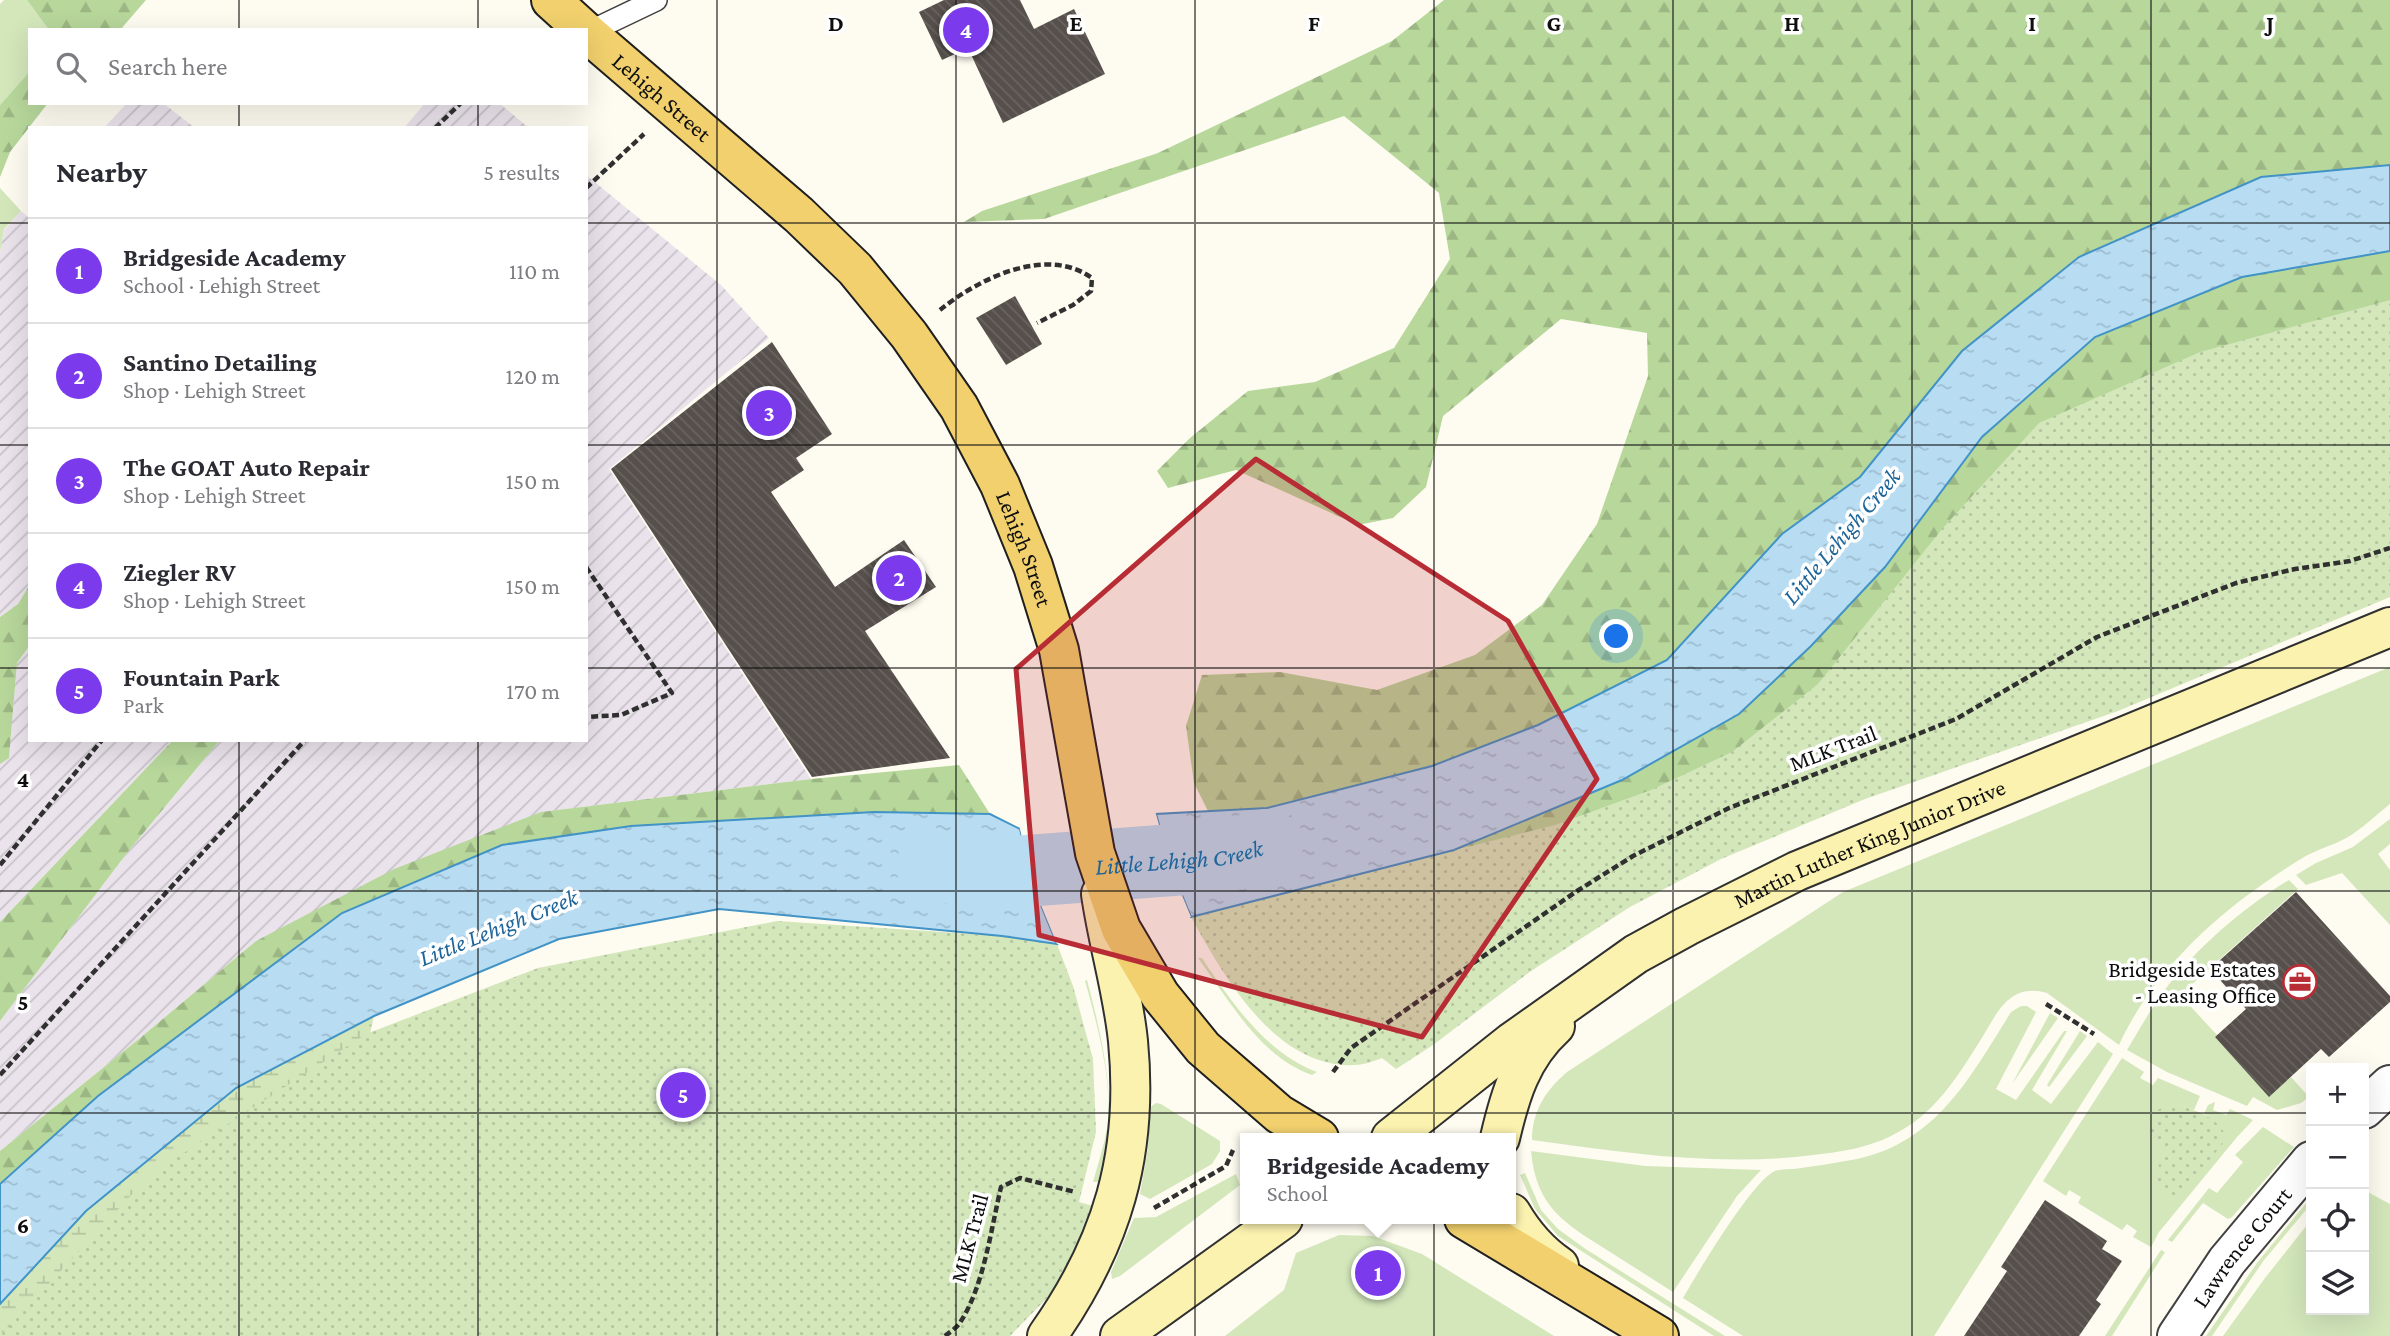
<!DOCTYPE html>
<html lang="en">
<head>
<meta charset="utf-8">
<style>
	:root { --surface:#fff; --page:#f2f2f3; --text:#2b2b33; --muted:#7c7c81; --line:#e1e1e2; --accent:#7c3aed }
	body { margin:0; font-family:"Crimson Pro",serif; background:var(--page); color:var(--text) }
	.controls { position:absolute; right:21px; bottom:21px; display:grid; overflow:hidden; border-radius:0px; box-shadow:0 7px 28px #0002 }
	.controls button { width:63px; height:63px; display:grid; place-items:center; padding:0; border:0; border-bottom:2px solid var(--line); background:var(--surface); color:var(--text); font:35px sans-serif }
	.you { position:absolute; left:1617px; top:637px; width:24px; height:24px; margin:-18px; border:5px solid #fff; border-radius:50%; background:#1a73e8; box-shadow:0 0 0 10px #1a73e833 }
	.badge { display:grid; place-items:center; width:46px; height:46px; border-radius:50%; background:var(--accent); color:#fff; font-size:23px; font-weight:700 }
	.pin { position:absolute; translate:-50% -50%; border:4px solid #fff; box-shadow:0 2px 7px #0006 }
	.popup { position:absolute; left:1240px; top:1133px; width:276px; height:91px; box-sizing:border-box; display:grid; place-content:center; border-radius:0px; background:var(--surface); filter:drop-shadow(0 2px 5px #0005); font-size:23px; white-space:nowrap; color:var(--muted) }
	.popup b { font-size:26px; color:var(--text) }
	.popup::after { content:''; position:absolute; left:50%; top:100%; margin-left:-14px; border:14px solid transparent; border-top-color:var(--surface) }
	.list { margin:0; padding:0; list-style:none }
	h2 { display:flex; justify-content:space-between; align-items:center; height:91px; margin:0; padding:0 28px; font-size:30px }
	h2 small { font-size:23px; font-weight:400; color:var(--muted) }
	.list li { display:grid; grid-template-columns:46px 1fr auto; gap:21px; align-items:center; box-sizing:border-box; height:105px; padding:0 28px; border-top:2px solid var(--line) }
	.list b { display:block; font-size:26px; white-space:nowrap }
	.list p { margin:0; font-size:23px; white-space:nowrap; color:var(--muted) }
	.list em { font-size:23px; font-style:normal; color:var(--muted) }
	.icon { flex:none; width:38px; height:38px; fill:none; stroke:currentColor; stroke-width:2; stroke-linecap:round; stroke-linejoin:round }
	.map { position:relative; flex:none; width:2390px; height:1336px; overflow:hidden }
	.search { position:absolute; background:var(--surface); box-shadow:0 7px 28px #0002; left:28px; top:28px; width:560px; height:77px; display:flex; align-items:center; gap:18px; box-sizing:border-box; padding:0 24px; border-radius:0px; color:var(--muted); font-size:26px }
	.panel { position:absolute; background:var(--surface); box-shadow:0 7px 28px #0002; left:28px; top:126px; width:560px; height:616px; border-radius:0px }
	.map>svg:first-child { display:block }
	.industrial { fill:url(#industrial-furrows) }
	.grass { fill:#d3e7bb }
	.forest { fill:url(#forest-firs) }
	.wetland { fill:url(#wetland-marsh) }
	.park { fill:url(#park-dots) }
	.water { fill:url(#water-ripples); stroke:#4293c6; stroke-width:2 }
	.pier { fill:#fefbf0 }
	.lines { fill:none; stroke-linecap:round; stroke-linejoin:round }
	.river { stroke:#b8ddf3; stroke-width:72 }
	.building { fill:url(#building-back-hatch) }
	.lane-casing { stroke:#414141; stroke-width:24 }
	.street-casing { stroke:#414141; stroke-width:42 }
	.secondary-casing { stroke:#303030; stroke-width:42 }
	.primary-casing { stroke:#1f1f1f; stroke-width:42 }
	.path { stroke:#303030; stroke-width:4.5; stroke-dasharray:7 3.5; stroke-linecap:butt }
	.lane { stroke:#fff; stroke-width:21 }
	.street { stroke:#fff; stroke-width:38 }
	.secondary { stroke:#fbf2af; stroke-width:38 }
	.primary { stroke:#f1d06d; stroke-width:38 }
	.marked { fill:#b82d35; fill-opacity:0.2; stroke:#b82d35; stroke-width:5; stroke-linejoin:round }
	.grid { fill:none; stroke:#0e0e0e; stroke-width:2; stroke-opacity:0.55 }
	.labels { text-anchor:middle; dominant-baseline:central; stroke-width:7; stroke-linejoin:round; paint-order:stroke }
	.street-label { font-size:23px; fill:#0e0e0e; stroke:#fff }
	.poi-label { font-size:23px; fill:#0e0e0e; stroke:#fff; text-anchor:end }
	.water-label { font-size:24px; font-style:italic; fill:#1e659a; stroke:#fff }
	.grid-label { font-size:23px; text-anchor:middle; font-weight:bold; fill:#0e0e0e; stroke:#fff; stroke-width:7; stroke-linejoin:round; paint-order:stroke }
</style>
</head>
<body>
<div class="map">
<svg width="2390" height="1336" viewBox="0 0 2390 1336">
	<defs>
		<pattern id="industrial-furrows" width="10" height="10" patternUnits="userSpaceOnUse" patternTransform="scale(1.75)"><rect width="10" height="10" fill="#ebe3ec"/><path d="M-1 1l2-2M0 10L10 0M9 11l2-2" fill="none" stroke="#c8c2c9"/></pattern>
		<pattern id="forest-firs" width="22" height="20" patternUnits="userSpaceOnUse" patternTransform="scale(1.75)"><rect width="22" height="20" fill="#b7d79b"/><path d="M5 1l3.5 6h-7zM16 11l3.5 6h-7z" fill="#9cb784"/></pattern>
		<pattern id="wetland-marsh" width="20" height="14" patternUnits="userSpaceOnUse" patternTransform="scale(1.75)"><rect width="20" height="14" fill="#d3e7bb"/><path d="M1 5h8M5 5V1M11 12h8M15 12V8" fill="none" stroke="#b4c5a0"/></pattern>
		<pattern id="park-dots" width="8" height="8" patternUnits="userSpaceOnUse" patternTransform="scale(1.75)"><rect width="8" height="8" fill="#d3e7bb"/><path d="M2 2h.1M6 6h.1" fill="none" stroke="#b4c5a0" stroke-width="1.8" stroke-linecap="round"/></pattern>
		<pattern id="water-ripples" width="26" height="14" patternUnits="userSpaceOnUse" patternTransform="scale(1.75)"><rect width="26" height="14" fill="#b8ddf3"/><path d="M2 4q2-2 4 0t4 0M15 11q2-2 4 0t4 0" fill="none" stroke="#9dbccf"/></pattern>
		<pattern id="building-back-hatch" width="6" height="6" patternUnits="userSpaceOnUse" patternTransform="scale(1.75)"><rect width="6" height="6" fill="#564f4b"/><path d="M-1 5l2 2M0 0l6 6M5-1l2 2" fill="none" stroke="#696461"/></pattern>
	</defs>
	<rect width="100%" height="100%" fill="#fefbf0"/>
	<g class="industrial">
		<polygon points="127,103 163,103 195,128 104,128"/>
		<polygon points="425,103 499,103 529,128 404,128"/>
		<polygon points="586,175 721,285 769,338 609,469 811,779 542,812 256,941 140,1038 0,1151 0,1021 127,853 220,740 586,740"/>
		<polygon points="21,211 30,219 30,584 18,604 0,617 0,252 4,230"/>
		<polygon points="30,645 30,740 173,740 0,922 0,764 9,757 17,663"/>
	</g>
	<g class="grass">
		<polygon points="4,0 27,0 49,30 30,30 30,71 0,105 0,4"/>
		<polygon points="0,188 21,211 4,229 0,252"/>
		<path d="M2390,667V804C2376,815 2363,828 2348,837C2334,845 2318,849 2304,857C2229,903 2156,964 2119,1045L2047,993C2032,989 2020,990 2007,1001C1997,1010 1990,1025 1983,1036C1958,1076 1935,1115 1891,1136C1867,1148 1840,1152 1813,1155C1720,1167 1625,1153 1532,1140C1532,1111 1546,1090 1567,1072L1843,892Z"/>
		<polygon points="2390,819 2390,844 2378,854 2390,870 2390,925 2342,873 2306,885 2296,875 2316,863 2353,847"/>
		<path d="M2289,880L2298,889L2180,995L2217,1035L2215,1037L2269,1096L2291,1077L2309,1097L2301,1103L2277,1110L2253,1097L2247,1106L2167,1072L2127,1050C2139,1030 2150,1010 2164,991C2197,947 2243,908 2289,880Z"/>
		<path d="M1198,958H1202C1231,1002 1266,1053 1317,1072L1312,1075C1259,1056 1230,1001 1198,958Z"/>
		<path d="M1087,980C1106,1053 1118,1108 1101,1182H1093C1098,1164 1104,1146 1107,1128C1114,1086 1097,1023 1085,981Z"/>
		<path d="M2021,1006H2027L2036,1012L1996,1089L2016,1100L2064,1031H2067L2032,1090L2051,1104L2098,1042L2113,1054L1934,1336H1743L1683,1298C1698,1272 1750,1185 1773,1172C1778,1169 1788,1169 1794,1169C1815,1166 1836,1163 1857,1159C1937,1142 1971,1076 2011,1012Z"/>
		<polygon points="2050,1013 2058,1018 2012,1084"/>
		<polygon points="2080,1031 2087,1036 2049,1087 2047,1085"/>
		<polygon points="2122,1058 2144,1072 2140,1078 2153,1085 2158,1078 2200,1096 2194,1110 2174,1103 2210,1117 2204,1114 2208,1105 2215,1102 2213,1110 2226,1115 2230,1109 2253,1120 2237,1137 2159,1232 2151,1247 2133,1237 2137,1231 2127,1224 2122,1230 2078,1203 2081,1197 2069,1190 2066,1196 2043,1181"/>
		<polygon points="1156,1103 1161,1104 1220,1141 1220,1151 1212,1164 1150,1199 1140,1194 1148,1148 1149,1108"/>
		<polygon points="2263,1127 2294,1147 2232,1217 2228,1219 2203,1203 2172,1242 2168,1240 2209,1188 2217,1193 2243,1162 2235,1155"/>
		<path d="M1531,1151L1645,1166L1761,1170L1737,1196L1673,1292C1651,1278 1629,1264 1607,1250C1564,1223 1536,1207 1531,1151Z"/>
		<polygon points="1525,1173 1541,1210 1558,1229 1587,1250 1725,1336 1714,1336 1558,1236 1535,1209 1520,1175"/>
		<polygon points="1236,1174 1240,1185 1120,1276 1112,1279 1111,1272 1134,1218 1156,1217"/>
		<polygon points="2364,1190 2390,1204 2390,1336 2223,1336 2265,1278 2311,1220 2311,1310 2364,1310"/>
		<polygon points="2311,1197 2311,1204 2264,1260 2212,1336 2206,1336 2257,1263"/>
		<polygon points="1339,1235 1373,1236 1422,1254 1554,1336 1225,1336 1284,1290 1296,1253"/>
		<polygon points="2161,1250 2165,1252 2112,1336 2105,1336"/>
	</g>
	<g class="forest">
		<polygon points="27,0 146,0 120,30 49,30"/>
		<polygon points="1444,0 2390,0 2390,165 2261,177 1962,351 1860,477 1782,534 1667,660 1538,725 1432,766 1267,808 1208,811 1194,783 1186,726 1202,675 1280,672 1377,690 1475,655 1542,605 1597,524 1648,376 1647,333 1561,319 1443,416 1426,487 1393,518 1358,525 1236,470 1168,488 1157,471 1190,438 1248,391 1315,382 1394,348 1450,259 1439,193 1344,116 1044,219 964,222 982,211 1158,153 1392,41"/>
		<polygon points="30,71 30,103 48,103 10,152 0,177 0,105"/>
		<polygon points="2390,251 2390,344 1891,645 1647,810 1454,850 1622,780 1739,714 1811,646 1885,567 1982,437 2095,337 2242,277"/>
		<polygon points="30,584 30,645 17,663 9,758 0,764 0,617 18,604"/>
		<polygon points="173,740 220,740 127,853 0,1021 0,922"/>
		<polygon points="959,765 990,814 874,812 631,826 502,845 98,1096 0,1183 0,1151 140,1038 256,941 394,869 541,812 811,779"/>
	</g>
	<polygon class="wetland" points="374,1016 364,1060 0,1336 0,1304 85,1211 236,1088"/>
	<g class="park">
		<path d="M2390,300V597L2118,711L1865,799L1721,859L1630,907L1531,971L1433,1045L1396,1069L1382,1058C1374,1061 1364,1065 1355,1065C1276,1069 1224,977 1191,917L1555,825L1651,790L1732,752L1818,684L1942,529L2039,423L2200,352Z"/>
		<polygon points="777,921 1002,936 1057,944 1073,986 1093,1059 1096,1132 1079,1202 1096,1207 1077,1252 1055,1290 1010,1336 0,1336 150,1175 366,1034 538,968"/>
		<path d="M2174,1103C2195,1111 2218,1116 2227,1138L2177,1201L2150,1182L2165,1154L2148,1136L2157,1110Z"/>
	</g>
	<g class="water">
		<polygon points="2390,165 2390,251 2242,277 2095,337 1982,437 1885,567 1811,646 1739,714 1622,780 1454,850 1191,917 1174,876 1156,814 1267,808 1432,766 1538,725 1667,660 1782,534 1860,477 1962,351 2079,257 2261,177"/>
		<polygon points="874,812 990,814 1020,829 1034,888 1057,944 1002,936 719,909 559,939 374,1016 236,1088 86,1211 0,1304 0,1184 98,1096 342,913 502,845 631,826"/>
	</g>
	<g class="pier">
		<polygon points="1155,811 1174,876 1191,917 1187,918 1170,877 1156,827 1153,814"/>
		<polygon points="1019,825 1023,828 1037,887 1060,943 1057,944 1034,888"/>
	</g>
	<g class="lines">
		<path class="river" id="s1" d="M932,866L999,873L1226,856L1267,845"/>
	</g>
	<g class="building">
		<polygon points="944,0 1020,0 1034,29 1074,9 1105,74 1003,123 968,48 942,60 919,12"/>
		<polygon points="1015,296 1042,344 1006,365 976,318"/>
		<polygon points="772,342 832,434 796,458 804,470 771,492 835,587 904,540 936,587 865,631 950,758 812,777 611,469"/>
		<polygon points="2296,892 2390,996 2390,1002 2329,1057 2321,1049 2269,1097 2215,1037 2246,1009 2210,969"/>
		<polygon points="2045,1200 2107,1241 2102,1249 2122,1261 2096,1300 2101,1304 2079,1336 1964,1336 2007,1271 2001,1267"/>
	</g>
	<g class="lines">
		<g class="lane-casing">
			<polyline id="lane" points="587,33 656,0"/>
		</g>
		<g class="street-casing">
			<g id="street">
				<polyline points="2364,1109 2390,1085"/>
				<path id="s2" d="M2177,1336L2227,1261L2311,1161"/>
			</g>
		</g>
		<g class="secondary-casing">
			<g id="secondary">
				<path id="s3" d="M1391,1138L1512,1042L1636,954L1687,926L1797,871L2390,627"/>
				<path d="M1500,1138C1510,1095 1521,1057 1555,1026"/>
				<path d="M1511,1213C1524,1235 1538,1252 1559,1266"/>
				<path d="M1047,1336C1112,1244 1139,1154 1128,1041C1123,991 1108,943 1101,894"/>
				<polyline points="1120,1336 1283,1219"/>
			</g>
		</g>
		<g class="primary-casing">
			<g id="primary">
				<polyline points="551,0 584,30"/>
				<path id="s4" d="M586,32L799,215L855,269L909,335L959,407L1000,485L1033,566L1059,650L1095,853L1121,929L1160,995L1203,1048L1279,1114L1319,1138"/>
				<polyline points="1464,1219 1659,1336"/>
			</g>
		</g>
		<g class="path">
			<polyline points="435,128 461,103"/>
			<polyline points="586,188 644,134"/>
			<path d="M940,310C978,279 1046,245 1092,278L1091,291L1073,305L1037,323"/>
			<polyline points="586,567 672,693 621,715 586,717"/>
			<polyline points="0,865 102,740"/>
			<polyline points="2046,1004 2094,1034"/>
			<polyline points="1333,1072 1351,1048 1577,891 1633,856 1729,808 1956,719 2097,637 2236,583 2295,569 2350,561 2390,548"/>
			<polyline points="0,1075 305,740"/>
			<polyline points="1154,1208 1226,1166 1233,1150"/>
			<path d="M945,1336C950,1332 958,1327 961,1321C984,1285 991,1229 1001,1187L1020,1178L1075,1192"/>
		</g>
		<use href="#lane" class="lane"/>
		<use href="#street" class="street"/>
		<use href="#secondary" class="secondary"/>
		<use href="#primary" class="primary"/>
	</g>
	<path class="marked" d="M1256,459L1508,621L1597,779L1422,1037L1039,935L1016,669Z"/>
	<path class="grid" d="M239,0V30M478,0V30M717,0V1336M956,0V1336M1195,0V1336M1434,0V1336M1673,0V1336M1912,0V1336M2151,0V1336M239,103V128M478,103V128M0,223H30M586,223H2390M0,445H30M586,445H2390M0,668H30M586,668H2390M239,740V1336M478,740V1336M0,891H2390M0,1113H2311M2364,1113H2390"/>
	<defs>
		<g id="office-ring" transform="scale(1.75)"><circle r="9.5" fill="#fff" stroke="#b82d35" stroke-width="1.5"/><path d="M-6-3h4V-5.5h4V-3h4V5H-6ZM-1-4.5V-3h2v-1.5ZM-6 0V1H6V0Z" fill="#b82d35"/></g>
	</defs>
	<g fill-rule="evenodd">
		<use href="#office-ring" x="2300" y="982"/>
	</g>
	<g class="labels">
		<g class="street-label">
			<text stroke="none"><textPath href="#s4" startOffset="100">Lehigh Street</textPath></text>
			<text stroke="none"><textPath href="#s4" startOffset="688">Lehigh Street</textPath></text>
			<text transform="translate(1833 748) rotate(-21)">MLK Trail</text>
			<text stroke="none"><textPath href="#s3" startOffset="565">Martin Luther King Junior Drive</textPath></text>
			<text transform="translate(969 1238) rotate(-75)">MLK Trail</text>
			<text stroke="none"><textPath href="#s2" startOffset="110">Lawrence Court</textPath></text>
		</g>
		<g class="poi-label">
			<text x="2276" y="969">Bridgeside Estates<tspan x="2276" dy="26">- Leasing Office</tspan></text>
		</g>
		<g class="water-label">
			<text transform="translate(1841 536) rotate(-50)">Little Lehigh Creek</text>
			<text stroke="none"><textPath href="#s1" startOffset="248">Little Lehigh Creek</textPath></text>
			<text transform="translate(498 927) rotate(-22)">Little Lehigh Creek</text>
		</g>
	</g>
	<g class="grid-label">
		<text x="836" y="31">D</text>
		<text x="1076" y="31">E</text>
		<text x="1314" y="31">F</text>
		<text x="1554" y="31">G</text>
		<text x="1792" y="31">H</text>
		<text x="2032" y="31">I</text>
		<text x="2270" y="31">J</text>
		<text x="23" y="787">4</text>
		<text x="23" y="1010">5</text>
		<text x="23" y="1233">6</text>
	</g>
</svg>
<div class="controls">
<button>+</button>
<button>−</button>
<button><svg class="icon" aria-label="locate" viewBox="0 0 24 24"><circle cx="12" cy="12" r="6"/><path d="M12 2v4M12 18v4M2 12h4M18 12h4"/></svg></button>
<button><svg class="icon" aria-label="layers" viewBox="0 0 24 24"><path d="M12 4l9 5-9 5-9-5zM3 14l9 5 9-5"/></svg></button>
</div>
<div class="you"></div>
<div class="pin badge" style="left:1378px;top:1273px">1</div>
<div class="popup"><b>Bridgeside Academy</b>School</div>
<div class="pin badge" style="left:899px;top:578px">2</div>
<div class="pin badge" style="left:769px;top:413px">3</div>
<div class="pin badge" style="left:966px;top:30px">4</div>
<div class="pin badge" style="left:683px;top:1095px">5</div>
<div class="search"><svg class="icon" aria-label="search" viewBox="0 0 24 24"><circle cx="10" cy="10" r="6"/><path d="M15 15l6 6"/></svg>Search here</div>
<section class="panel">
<h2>Nearby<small>5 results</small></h2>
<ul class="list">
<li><span class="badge">1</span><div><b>Bridgeside Academy</b><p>School · Lehigh Street</p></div><em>110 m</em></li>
<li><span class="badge">2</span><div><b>Santino Detailing</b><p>Shop · Lehigh Street</p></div><em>120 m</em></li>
<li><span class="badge">3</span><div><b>The GOAT Auto Repair</b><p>Shop · Lehigh Street</p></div><em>150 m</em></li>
<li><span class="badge">4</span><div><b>Ziegler RV</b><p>Shop · Lehigh Street</p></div><em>150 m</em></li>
<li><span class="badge">5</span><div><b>Fountain Park</b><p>Park</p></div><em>170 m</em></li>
</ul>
</section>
</div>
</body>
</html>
